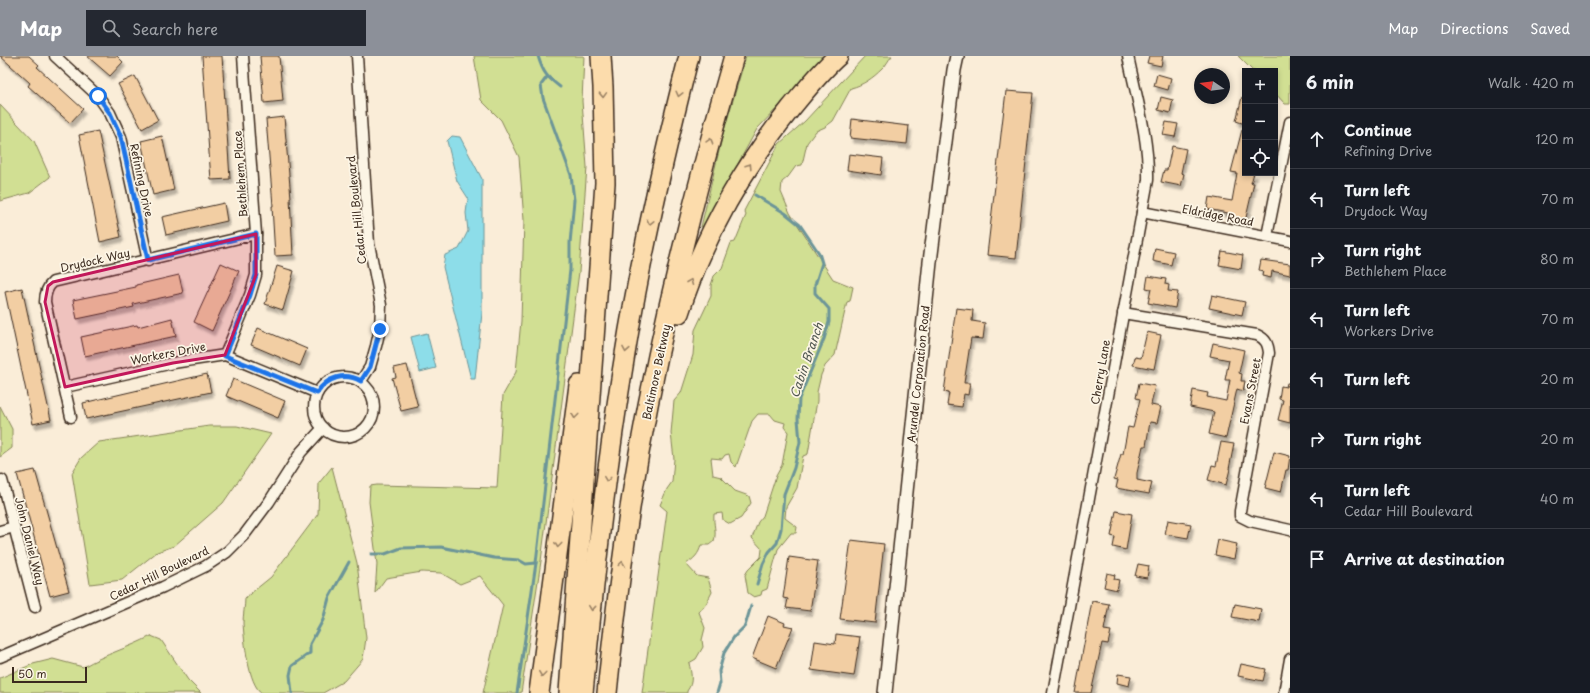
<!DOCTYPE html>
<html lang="en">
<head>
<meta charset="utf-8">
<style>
	:root { --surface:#171b24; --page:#242831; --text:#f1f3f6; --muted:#9ea1a6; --line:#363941; --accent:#8c9099 }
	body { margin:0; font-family:"Playpen Sans",sans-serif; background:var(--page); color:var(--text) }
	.controls { position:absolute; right:12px; top:12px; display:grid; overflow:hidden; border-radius:0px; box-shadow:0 2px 6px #0003 }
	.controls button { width:36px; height:36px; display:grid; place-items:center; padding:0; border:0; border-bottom:1px solid var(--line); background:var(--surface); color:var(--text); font:20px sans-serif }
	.compass { position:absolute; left:1194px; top:12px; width:36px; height:36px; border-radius:50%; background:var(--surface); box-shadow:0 2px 6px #0003; rotate:283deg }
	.scale { position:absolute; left:12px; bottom:10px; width:75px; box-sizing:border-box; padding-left:4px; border:2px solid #3b2a1e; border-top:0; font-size:11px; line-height:14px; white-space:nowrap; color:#3b2a1e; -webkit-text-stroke:3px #fcf5e5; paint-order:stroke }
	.stop { position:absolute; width:12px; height:12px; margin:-9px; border:3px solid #1a73e8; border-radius:50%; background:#fff }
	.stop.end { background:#1a73e8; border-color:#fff; box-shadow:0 1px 4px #0008 }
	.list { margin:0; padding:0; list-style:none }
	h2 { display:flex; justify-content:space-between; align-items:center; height:52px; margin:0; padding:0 16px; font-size:17px }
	h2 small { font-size:13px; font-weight:400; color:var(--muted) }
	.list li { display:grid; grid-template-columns:26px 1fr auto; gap:12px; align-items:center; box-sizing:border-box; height:60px; padding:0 16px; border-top:1px solid var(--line) }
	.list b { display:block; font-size:15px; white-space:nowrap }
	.list p { margin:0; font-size:13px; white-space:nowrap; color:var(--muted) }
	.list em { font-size:13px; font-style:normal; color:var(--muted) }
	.icon { flex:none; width:22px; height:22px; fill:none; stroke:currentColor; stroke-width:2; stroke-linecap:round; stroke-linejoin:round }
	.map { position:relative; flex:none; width:1290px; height:637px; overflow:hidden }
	header { display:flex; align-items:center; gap:24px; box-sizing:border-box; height:56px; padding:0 20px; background:var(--accent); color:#fff }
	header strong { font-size:19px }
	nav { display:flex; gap:22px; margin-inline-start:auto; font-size:14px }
	.search { width:280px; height:36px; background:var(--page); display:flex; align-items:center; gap:10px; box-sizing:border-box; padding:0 14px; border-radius:0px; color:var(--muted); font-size:15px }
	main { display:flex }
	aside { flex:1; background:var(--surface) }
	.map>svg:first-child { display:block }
	.green { fill:#d1df93; stroke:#868458 }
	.water { fill:#8ddde9; stroke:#6c9598 }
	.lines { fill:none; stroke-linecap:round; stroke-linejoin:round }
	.stream { stroke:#6c9598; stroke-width:3 }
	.building { fill:#f2cea3; stroke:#3b2a1e; filter:url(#shadow) }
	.minor-casing { stroke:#3b2a1e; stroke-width:13 }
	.tertiary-casing { stroke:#3b2a1e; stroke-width:16 }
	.motorway-casing { stroke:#3b2a1e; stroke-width:22 }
	.minor { stroke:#fcf5e5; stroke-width:10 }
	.tertiary { stroke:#fcf5e5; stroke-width:13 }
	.motorway { stroke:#fcdcac; stroke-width:19 }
	.oneway { stroke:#9c8365 }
	.route { stroke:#1a73e8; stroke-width:5 }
	.marked { fill:#c2185b; fill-opacity:0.2; stroke:#c2185b; stroke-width:3; stroke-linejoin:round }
	.labels { text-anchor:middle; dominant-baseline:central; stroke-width:3.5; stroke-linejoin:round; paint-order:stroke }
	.street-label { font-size:11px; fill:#3b2a1e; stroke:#fcf5e5 }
	.water-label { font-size:12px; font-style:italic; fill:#505751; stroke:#fcf5e5 }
</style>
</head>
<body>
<header>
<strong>Map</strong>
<div class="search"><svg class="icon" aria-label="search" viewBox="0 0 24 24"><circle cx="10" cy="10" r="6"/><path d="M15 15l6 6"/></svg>Search here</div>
<nav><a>Map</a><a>Directions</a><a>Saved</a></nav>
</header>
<main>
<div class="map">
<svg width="1290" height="637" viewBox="0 0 1290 637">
	<defs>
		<filter id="shadow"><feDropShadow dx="2.5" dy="4.5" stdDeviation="1" flood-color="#0004"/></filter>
	</defs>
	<rect width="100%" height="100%" fill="#faedd8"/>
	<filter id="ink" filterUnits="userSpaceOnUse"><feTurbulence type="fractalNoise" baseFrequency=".025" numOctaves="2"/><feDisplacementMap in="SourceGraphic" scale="8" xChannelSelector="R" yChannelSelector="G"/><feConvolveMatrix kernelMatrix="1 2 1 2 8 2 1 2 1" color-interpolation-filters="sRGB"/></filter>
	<g filter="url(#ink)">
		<g class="green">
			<polygon points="474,0 584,0 582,45 587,111 579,216 541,505 521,637 483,637 503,549 480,520 460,528 441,517 422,516 386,522 375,537 377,508 369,446 370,430 377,429 497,432 503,339 516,316 521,265 524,164 519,101 501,64 481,44"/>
			<polygon points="746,0 827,0 757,73 703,171 701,171 723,78"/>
			<path d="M865,0H892C888,4 886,10 882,13C873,22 863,29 851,32L833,65L825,71L816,75L807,87L802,109L796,110L788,121L782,126L781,136L790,157L833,223L853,231L850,245L847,246L835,299L825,310L821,319L817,336V345L808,398L803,400L797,432L786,451L785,462L797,471L796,477H791L778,493L767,533L762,535L761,539L754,541L748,537L745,519L748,514L761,501L762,493L752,482L758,466L763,460L776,420L782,409L788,376L784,371L785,367L775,364L770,358H758L752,365L736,411L731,406L729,398L725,399L722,403L711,402L713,419L721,421L735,435L749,440L751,447L741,462L730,468L723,464L722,457L714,458C713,469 717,475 714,485L709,489H701C699,498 694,503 686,508L697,520L708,522L712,536L706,548L699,556L705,572L702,584L703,591L696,603L689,607C691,617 694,626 687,635V637H642L667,455L660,449L667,433L672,426L674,403L671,377L674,345L681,337L693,299L695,274L711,240V229L714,220L722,212L731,187L735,186L746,159L744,155L779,88L805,65Z"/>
			<polygon points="1238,0 1290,0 1290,48 1285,48 1275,37 1275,15 1253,15"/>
			<polygon points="0,49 34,85 50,121 29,137 0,145"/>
			<polygon points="0,350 12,373 12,392 0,401"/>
			<polygon points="209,370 237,370 271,378 223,447 174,490 157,496 122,524 90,528 72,417 81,402 99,386"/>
			<path d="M332,411L357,507L366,582L363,603L344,625L323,637H262C248,629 244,582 243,567C243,559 245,550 245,542L271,521L318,458L319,427Z"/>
			<path d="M151,580L161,584L188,624L201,637H0V622L33,608L53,603L83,611C105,598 129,592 151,580Z"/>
		</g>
		<g class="water">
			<polygon points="452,80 460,81 482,123 482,257 475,323 471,323 443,211 445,199 459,193 468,175 466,157 468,142 457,125 447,85"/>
			<polygon points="427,277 436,312 420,316 411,281"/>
		</g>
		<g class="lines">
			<g class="stream">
				<path d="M538,0C543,17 547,21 560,31"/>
				<polyline points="755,139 785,157 800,169 819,197 822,207 815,229 815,237 829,253 829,266 824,283 799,343 798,363 800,386 794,412 784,438 781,473 777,487 769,496 763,508 757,528"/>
				<polyline points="371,498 385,498 401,492 441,491 494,502 519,504 526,508 536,507"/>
				<polyline points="292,637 290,619 292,610 310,597 310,588 323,564 329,542 349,506"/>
				<polyline points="517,637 536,507 570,214 570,187 574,144 571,119 543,42 541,29 547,21"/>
				<polyline points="717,637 720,627 719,615 724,597 734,581 745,570 751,550"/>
			</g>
		</g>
		<g class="building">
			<polygon points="0,0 29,0 39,9 37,11 83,53 70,67 28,30 30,27"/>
			<polygon points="87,0 117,0 123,6 110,20"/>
			<polygon points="202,0 222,0 230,123 211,124"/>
			<polygon points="260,0 279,0 283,45 264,47"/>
			<polygon points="1149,0 1163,0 1161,10 1147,7"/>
			<polygon points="1157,18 1171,22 1168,34 1154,30"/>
			<polygon points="135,20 158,64 142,73 118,28"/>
			<polygon points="1006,35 1033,37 1016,202 987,199"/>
			<polygon points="1161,41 1173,44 1170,57 1158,54"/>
			<polygon points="1242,41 1245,42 1245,68 1236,65"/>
			<polygon points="284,61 291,142 290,142 293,199 275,200 272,150 273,150 266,63"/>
			<polygon points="852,63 909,70 907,88 850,82"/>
			<polygon points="1166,66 1178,68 1175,81 1163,79"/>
			<polygon points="1242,74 1245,74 1245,117 1254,117 1251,127 1254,127 1245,166 1227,163 1228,157 1207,153 1209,141 1232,145 1237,117 1231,116"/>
			<polygon points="98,75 121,181 100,186 79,79"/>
			<polygon points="162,80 174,134 153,139 141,85"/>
			<polygon points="1172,90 1186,93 1181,117 1184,118 1181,130 1161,126 1164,114 1167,114"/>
			<polygon points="849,98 883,102 881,119 847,114"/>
			<polygon points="224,147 227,165 166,179 162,161"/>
			<polygon points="1155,192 1174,196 1171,209 1153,205"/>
			<polygon points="1222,195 1243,199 1241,213 1219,209"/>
			<polygon points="1261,204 1290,208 1290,219 1272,215 1271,222 1262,220 1263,215 1259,214"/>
			<polygon points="221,207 239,215 212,275 194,266"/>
			<polygon points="277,210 294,215 283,254 265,248"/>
			<polygon points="179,219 183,237 133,248 134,251 77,263 73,244 136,231 136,229"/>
			<polygon points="1148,220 1166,223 1165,228 1169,229 1168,235 1178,236 1175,252 1148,247 1151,233 1146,232"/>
			<polygon points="22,232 51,364 33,368 5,236"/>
			<polygon points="1212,239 1245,246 1242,259 1209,252"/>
			<polygon points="956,252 973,254 972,265 985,267 983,283 971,282 964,327 970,327 968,339 964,338 962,351 947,349 949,337 944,336"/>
			<polygon points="172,262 176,280 85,300 81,281 137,269 138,271"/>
			<polygon points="258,272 307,293 300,310 251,289"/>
			<polygon points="1147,276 1161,279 1154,313 1133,309 1135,301 1141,302"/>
			<polygon points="1213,287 1244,294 1239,317 1242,318 1241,325 1245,325 1243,335 1237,333 1226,382 1209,378 1214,356 1190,351 1193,334 1208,337 1207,341 1226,345 1230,324 1225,324 1229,304 1210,300"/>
			<polygon points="407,309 418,351 401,355 392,322 396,321 394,312"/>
			<polygon points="207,318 211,336 86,363 83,347"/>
			<polygon points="233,323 285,345 278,362 226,340"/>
			<polygon points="1139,327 1155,330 1151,349 1161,351 1157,367 1150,366 1146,390 1143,390 1137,417 1137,424 1152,427 1149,438 1116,432 1118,424 1114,423 1121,398 1123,398 1128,371 1133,372 1140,343 1136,342"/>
			<polygon points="1287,327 1290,327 1290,367 1278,364 1283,344 1279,343 1281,330 1286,331"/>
			<polygon points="1221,386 1234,388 1229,413 1230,413 1226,429 1208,424 1212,409 1216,410"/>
			<polygon points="1274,396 1290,400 1288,414 1286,414 1281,436 1265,432"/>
			<polygon points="35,414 69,535 50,540 17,418"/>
			<polygon points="1116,455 1132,458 1126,494 1113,491 1115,481 1111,480"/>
			<polygon points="1168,464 1191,468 1188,482 1165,478"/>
			<polygon points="851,484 884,488 875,567 840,563"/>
			<polygon points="1218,484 1237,488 1234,503 1215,499"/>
			<polygon points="789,501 818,505 810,555 786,552 788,543 783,542"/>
			<polygon points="1138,508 1149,510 1147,522 1135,520"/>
			<polygon points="1107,517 1115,519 1114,523 1119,524 1117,534 1104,531"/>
			<polygon points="1092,545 1109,548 1104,574 1111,575 1108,588 1102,587 1091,637 1075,637"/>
			<polygon points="1235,548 1261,553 1259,566 1232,561"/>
			<polygon points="768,560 785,567 784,569 793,571 776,612 752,602"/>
			<polygon points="836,578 860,581 854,620 811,614 815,585 835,588"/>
			<polygon points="1241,608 1266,613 1263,625 1238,620"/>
			<polygon points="1118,618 1131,620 1129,630 1117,627"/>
		</g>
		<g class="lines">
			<g class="minor-casing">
				<g id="minor">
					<polyline points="55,0 98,40 110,57 121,81 148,205"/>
					<polyline points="357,0 369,188 381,249 380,273 376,290 370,311 361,325"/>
					<polyline points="1142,156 1290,185"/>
					<polyline points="1267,180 1290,66"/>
					<path d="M1123,257L1257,279C1266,283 1268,288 1269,297L1240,455V460L1250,465L1290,474"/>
					<polyline points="225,299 250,239 256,219 256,178 243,0"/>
					<circle cx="344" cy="351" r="30"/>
					<polyline points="65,331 173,307 225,299 317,337"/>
					<path d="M71,361L45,246C45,237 47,231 53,226L256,178"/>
					<polyline points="2,424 35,551"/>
					<polyline points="0,475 14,471"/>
					<polyline points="0,601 163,531 206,510 227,496 245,478 269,446 301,396 323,372"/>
					<path d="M1053,637L1148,124C1149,82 1136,40 1128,0"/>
					<polyline points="1284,637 1290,603"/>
				</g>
			</g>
			<g class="tertiary-casing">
				<polyline id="tertiary" points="885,637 930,206 954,14 957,0"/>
			</g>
			<g class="motorway-casing">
				<g id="motorway">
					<path d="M679,257C703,182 742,113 791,52C806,34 821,15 838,0"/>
					<polyline points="539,637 579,329"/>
					<polyline points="569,637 605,127 603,31 601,0"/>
					<path d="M583,637C594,524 606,411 625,298C641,198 664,99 689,0"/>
					<path d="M607,637C615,557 625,477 639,397C663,263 696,131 734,0"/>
				</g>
			</g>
			<use href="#minor" class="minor"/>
			<use href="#tertiary" class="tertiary"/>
			<use href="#motorway" class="motorway"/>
		</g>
		<defs><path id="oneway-chevron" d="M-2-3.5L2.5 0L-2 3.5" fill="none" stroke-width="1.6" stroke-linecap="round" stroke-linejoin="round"/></defs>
		<g class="oneway">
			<use href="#oneway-chevron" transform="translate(679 38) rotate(104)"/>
			<use href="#oneway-chevron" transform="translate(603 39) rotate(88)"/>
			<use href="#oneway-chevron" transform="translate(710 85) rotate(-74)"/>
			<use href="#oneway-chevron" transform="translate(749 110) rotate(-57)"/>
			<use href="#oneway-chevron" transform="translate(650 166) rotate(102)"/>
			<use href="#oneway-chevron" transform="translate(690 226) rotate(-68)"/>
			<use href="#oneway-chevron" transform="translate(626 294) rotate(100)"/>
			<use href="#oneway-chevron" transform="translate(575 360) rotate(97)"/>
			<use href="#oneway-chevron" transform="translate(607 423) rotate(97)"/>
			<use href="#oneway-chevron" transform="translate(558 489) rotate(97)"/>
			<use href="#oneway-chevron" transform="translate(622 508) rotate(-82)"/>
			<use href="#oneway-chevron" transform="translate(592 552) rotate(96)"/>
			<use href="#oneway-chevron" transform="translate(542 618) rotate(97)"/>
		</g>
	</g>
	<g class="lines" filter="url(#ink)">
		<path class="route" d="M98,40L110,57L121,81L148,204L256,178V219L250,239L225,300L317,337C327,321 345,316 361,325L370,311L380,273"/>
	</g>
	<path class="marked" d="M256,178V219L225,299L173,307L65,331L45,246L48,230L53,226Z"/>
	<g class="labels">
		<g class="street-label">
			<text transform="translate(240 118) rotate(-94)">Bethlehem Place</text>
			<text transform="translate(142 124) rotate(78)">Refining Drive</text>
			<text transform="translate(356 154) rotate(-96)">Cedar Hill Boulevard</text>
			<text transform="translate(1218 159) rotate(11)">Eldridge Road</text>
			<text transform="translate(95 204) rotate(-13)">Drydock Way</text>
			<text transform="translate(168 297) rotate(-11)">Workers Drive</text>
			<text transform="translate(656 316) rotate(-78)">Baltimore Beltway</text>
			<text transform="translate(1100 316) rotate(-80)">Cherry Lane</text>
			<text transform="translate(918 318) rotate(-84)">Arundel Corporation Road</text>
			<text transform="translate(1250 335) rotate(-79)">Evans Street</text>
			<text transform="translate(30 485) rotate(76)">John Daniel Way</text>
			<text transform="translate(159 517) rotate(-26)">Cedar Hill Boulevard</text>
		</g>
		<g class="water-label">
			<text transform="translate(806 304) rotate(-71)">Cabin Branch</text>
		</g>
	</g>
</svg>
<div class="controls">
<button>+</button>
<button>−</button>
<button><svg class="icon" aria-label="locate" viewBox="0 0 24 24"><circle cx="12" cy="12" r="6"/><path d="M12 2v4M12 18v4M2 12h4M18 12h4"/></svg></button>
</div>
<svg class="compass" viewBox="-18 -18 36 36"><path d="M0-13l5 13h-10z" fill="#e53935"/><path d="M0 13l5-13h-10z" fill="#9ea1a6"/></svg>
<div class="scale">50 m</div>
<div class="stop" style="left:98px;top:40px"></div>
<div class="stop end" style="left:380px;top:273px"></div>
</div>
<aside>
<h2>6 min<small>Walk · 420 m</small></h2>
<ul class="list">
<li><svg class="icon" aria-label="ahead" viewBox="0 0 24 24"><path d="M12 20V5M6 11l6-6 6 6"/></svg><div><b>Continue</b><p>Refining Drive</p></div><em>120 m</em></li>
<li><svg class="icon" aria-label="left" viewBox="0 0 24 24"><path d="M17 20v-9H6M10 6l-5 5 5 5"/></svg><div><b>Turn left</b><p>Drydock Way</p></div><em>70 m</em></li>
<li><svg class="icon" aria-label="right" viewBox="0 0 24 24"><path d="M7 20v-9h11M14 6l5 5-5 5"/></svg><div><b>Turn right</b><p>Bethlehem Place</p></div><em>80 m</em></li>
<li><svg class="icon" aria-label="left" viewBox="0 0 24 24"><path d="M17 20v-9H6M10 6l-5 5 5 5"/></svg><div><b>Turn left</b><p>Workers Drive</p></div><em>70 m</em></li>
<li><svg class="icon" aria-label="left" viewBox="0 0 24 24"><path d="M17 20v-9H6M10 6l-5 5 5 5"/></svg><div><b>Turn left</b></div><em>20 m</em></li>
<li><svg class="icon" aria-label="right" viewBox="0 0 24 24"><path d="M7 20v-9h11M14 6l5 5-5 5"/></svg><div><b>Turn right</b></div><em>20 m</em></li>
<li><svg class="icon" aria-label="left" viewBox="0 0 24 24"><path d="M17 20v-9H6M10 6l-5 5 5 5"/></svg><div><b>Turn left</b><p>Cedar Hill Boulevard</p></div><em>40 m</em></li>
<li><svg class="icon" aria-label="arrive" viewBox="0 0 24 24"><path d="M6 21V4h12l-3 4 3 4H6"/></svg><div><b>Arrive at destination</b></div></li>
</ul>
</aside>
</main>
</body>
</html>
